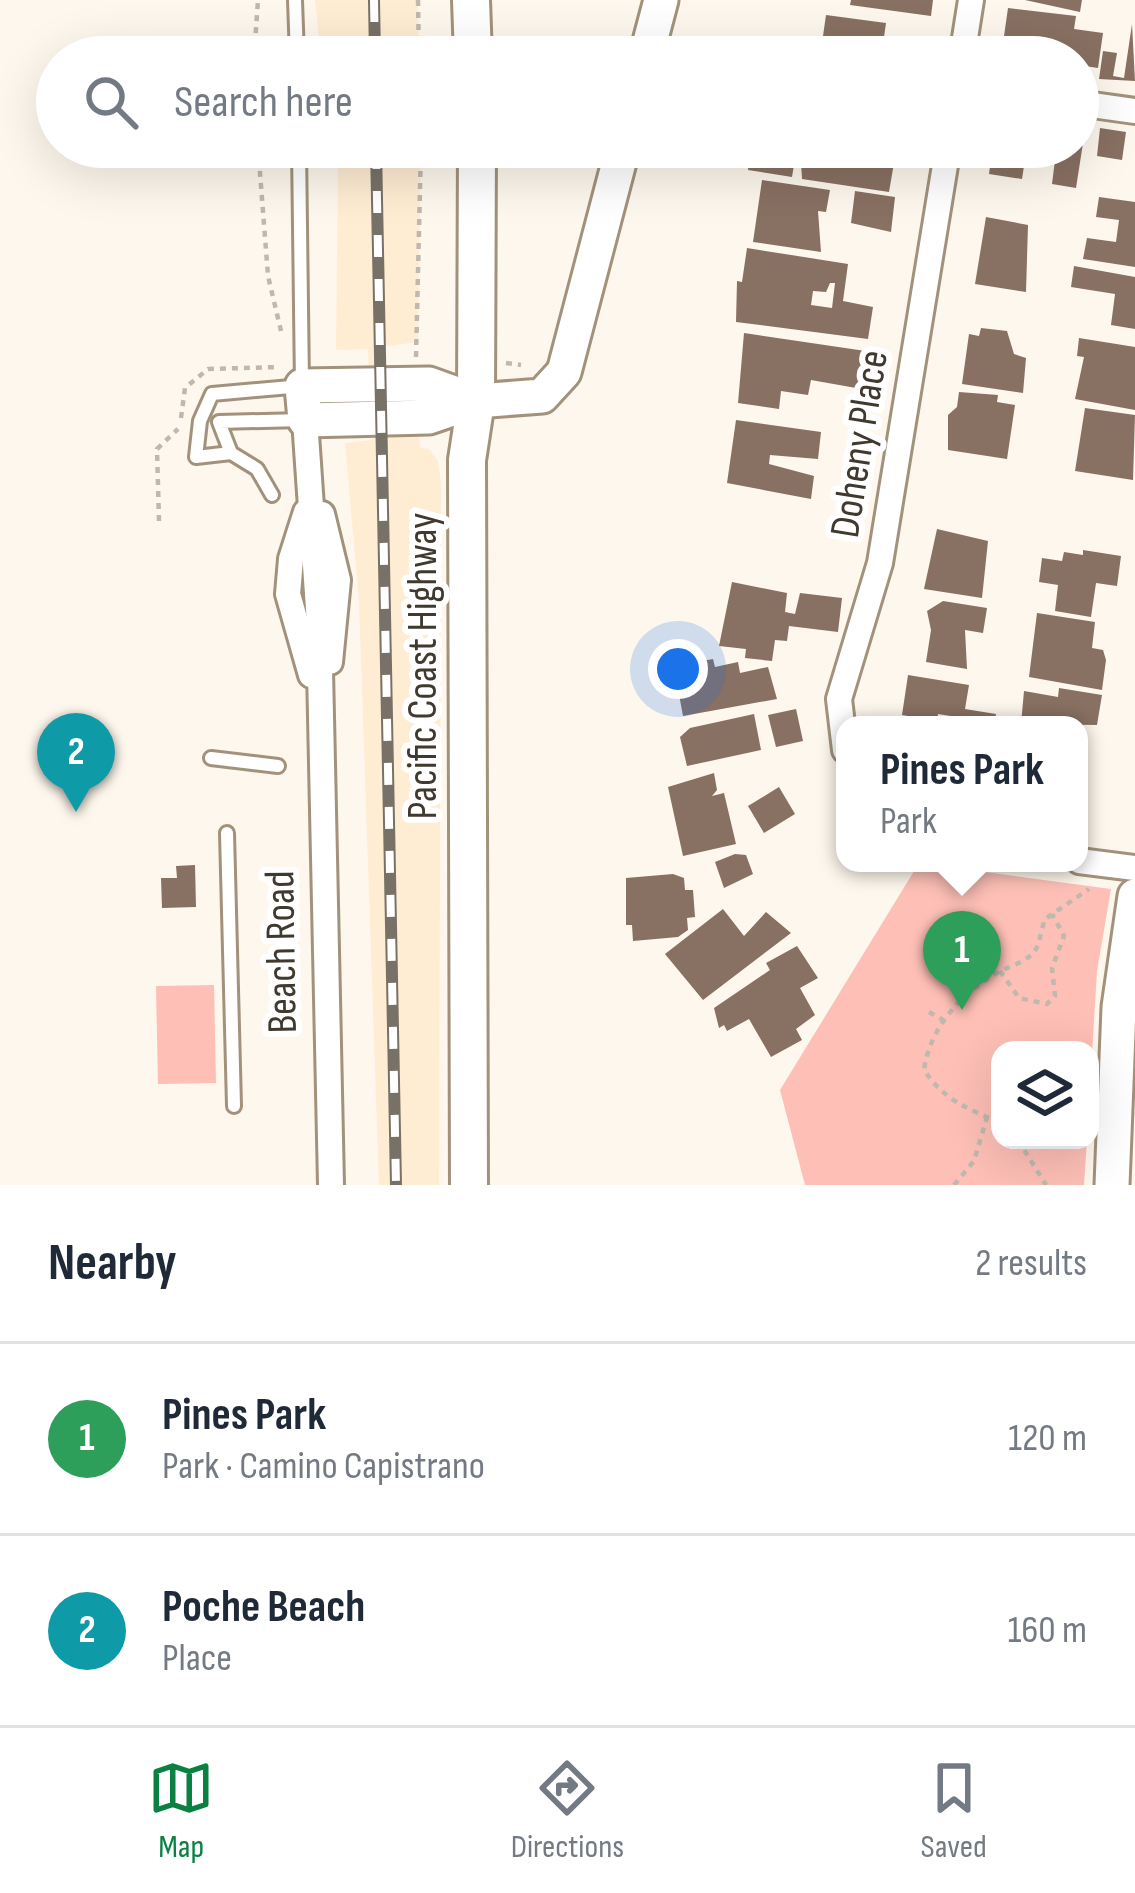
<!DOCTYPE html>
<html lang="en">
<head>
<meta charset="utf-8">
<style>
	:root { --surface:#fff; --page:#f6f6f7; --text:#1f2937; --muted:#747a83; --line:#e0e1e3; --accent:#0b8043 }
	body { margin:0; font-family:"Sofia Sans Condensed",sans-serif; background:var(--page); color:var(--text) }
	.controls { position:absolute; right:36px; bottom:36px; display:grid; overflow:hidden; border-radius:24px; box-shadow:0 12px 48px #0002 }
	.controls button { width:108px; height:108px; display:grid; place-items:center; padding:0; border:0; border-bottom:3px solid var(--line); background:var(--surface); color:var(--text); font:60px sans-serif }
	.you { position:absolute; left:678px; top:669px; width:42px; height:42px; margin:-30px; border:9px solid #fff; border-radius:50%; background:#1a73e8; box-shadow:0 0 0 18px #1a73e833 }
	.badge { display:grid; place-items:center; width:78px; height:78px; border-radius:50%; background:var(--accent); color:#fff; font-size:39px; font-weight:700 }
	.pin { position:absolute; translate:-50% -99px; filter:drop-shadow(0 3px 6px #0008) }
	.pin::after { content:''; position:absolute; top:63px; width:42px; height:36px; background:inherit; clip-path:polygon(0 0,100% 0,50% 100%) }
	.popup { position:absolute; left:836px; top:716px; width:252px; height:156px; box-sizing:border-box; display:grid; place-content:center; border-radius:24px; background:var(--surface); filter:drop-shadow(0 3px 9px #0005); font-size:39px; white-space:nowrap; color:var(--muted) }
	.popup b { font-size:45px; color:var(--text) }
	.popup::after { content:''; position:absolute; left:50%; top:100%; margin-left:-24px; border:24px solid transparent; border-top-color:var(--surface) }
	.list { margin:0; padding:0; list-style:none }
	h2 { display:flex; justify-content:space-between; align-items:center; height:156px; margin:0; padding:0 48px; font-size:51px }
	h2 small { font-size:39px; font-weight:400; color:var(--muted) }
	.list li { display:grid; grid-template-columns:78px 1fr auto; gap:36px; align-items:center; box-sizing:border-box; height:192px; padding:0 48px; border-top:3px solid var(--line) }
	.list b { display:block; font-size:45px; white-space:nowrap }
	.list p { margin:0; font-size:39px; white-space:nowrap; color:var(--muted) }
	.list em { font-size:39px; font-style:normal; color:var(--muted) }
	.icon { flex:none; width:66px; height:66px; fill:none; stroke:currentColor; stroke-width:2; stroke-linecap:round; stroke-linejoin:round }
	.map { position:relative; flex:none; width:1135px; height:1185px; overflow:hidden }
	.search { position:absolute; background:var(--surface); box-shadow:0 12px 48px #0002; left:36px; right:36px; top:36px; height:132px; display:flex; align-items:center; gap:30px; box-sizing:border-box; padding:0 42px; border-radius:66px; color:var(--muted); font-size:45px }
	.sheet { height:540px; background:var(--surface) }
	nav { display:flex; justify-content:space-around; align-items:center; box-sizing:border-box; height:168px; border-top:3px solid var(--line); background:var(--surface); font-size:33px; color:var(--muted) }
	nav a { display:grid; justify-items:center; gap:6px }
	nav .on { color:var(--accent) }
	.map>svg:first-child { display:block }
	.built { fill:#feecd3 }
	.green { fill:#fdbfb6 }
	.building { fill:#887062; fill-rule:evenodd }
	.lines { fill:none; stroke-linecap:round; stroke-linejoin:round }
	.lane-casing { stroke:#a2927c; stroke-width:18 }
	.street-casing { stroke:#a2927c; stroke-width:30 }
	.secondary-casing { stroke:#a2927c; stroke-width:39 }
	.primary-casing { stroke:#a2927c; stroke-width:42 }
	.path { stroke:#bfb8ae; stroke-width:4.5; stroke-dasharray:6 6; stroke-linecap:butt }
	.lane { stroke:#fff; stroke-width:12 }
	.street { stroke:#fff; stroke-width:24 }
	.secondary { stroke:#fff; stroke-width:33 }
	.primary { stroke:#fff; stroke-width:36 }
	.rail-casing { stroke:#787167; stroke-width:12 }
	.rail { stroke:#fff; stroke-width:8; stroke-dasharray:22; stroke-linecap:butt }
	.labels { text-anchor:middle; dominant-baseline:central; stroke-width:12; stroke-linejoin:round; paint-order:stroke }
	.street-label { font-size:42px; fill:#40392f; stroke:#fff }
</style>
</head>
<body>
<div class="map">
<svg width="1135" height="1185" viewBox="0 0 1135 1185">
	<rect width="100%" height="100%" fill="#fef7ed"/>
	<g class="built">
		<polygon points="315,0 418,0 419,57 321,57"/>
		<polygon points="323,147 421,147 418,342 385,346 388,436 419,434 420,448 429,449 438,461 441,484 439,1185 379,1185 359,601 345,443 372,440 368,349 336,350 338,168 324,164"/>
	</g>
	<g class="green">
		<polygon points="919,863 1111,889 1097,971 1090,1088 1090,1050 1000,1050 1000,1140 1087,1140 1084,1185 805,1185 780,1090"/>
		<polygon points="214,985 216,1083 158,1084 156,986"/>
	</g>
	<g class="building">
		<polygon points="851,0 933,0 931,16 850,5"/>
		<polygon points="1025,0 1082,0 1080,12"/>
		<polygon points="1008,8 1076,16 1074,29 1103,33 1098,68 1078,65 1078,57 1046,52 1046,57 1001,57"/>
		<polygon points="826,15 886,23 883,44 875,43 873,57 820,57"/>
		<polygon points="1132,24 1135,81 1099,79 1103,51 1117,53 1113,76 1124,78"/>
		<polygon points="1078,123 1086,124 1076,188 1052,184 1056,152 1041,147 1078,147"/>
		<polygon points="1100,128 1126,132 1122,160 1097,156"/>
		<polygon points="751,147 797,147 792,177 748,170"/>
		<polygon points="800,147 882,147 880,161 894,163 889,192 802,179"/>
		<polygon points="983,147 1027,147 1022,179 989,174 992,151"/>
		<polygon points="762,180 830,190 826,212 818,211 821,252 753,242"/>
		<polygon points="855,191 895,197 891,232 851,223"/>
		<polygon points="1099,197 1135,202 1135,267 1083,259 1087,238 1116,242 1119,220 1096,217"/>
		<polygon points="986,217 1028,225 1026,292 975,284"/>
		<path d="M747,248L848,264L843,301L873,307L868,339L736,322L737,281L742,282ZM830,283H835L832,308L811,305L813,291L826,292Z"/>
		<polygon points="1074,266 1135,277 1135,329 1111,325 1115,294 1071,287"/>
		<polygon points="981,328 1007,331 1014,354 1026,358 1023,393 962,384 969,334 979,336"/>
		<polygon points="744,333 879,353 873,391 811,380 808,395 781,391 779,409 738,403"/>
		<polygon points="1079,338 1135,347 1135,410 1075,399 1084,357 1077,356"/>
		<polygon points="959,392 998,395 997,402 1015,405 1007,459 948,450 948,415 957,407"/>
		<polygon points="1085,408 1135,415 1133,480 1075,471"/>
		<polygon points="736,420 821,432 818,459 770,455 769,464 814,476 811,499 727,483"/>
		<polygon points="937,529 988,541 982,598 924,589"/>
		<polygon points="1083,550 1121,556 1117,586 1096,583 1091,617 1055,611 1058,585 1039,582 1042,558 1062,561 1064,552 1083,555"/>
		<polygon points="732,582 787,593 785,612 795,614 800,593 842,598 838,632 789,626 787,641 775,640 772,661 745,658 746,649 719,646"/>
		<polygon points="943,601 987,608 983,633 965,630 967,669 926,662 931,630 927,611"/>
		<polygon points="1037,613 1095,622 1092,648 1103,650 1106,660 1102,690 1029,677"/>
		<polygon points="713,659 715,667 738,662 740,673 768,667 777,699 683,716 678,689 690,687 686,664"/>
		<polygon points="908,675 969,685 965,709 996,714 994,725 962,725 963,718 938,714 937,721 902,715"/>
		<polygon points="1059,688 1102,695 1097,725 1021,724 1024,691 1058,697"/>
		<polygon points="796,709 803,741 776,747 768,715"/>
		<polygon points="754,714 761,750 687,766 680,737 690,728"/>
		<polygon points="714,773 717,790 712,796 724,793 736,844 683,856 668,787"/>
		<polygon points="779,787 795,814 764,833 748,806"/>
		<polygon points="735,854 746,855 753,874 724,888 715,862"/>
		<polygon points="195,865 196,907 162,908 161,878 177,878 176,866"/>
		<polygon points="673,874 684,878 685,890 693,890 695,917 687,918 688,930 678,937 633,941 632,925 626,925 626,878"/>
		<polygon points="723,909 744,936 766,912 791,933 703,1000 665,954"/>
		<polygon points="797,946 818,978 800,988 815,1015 796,1029 802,1040 771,1057 749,1019 727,1031 724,1025 719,1028 714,1008 770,970 766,963"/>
	</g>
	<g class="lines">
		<g class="lane-casing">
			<g id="lane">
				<polyline points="295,0 297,57"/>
				<polyline points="231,453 196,457 200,421 212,394 302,386 299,147"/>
				<polyline points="272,495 257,469 231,453 219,422 302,420"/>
				<polyline points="211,758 278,766"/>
				<polyline points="227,833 234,1106"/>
			</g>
		</g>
		<g class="street-casing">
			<g id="street">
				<polyline points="962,57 971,0"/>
				<polyline points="1078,103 1135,111"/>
				<polyline points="305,420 319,623 331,1185"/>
				<polyline points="306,512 291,559 288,594 311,675"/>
				<polyline points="322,514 338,580 330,662"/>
				<polyline points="845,750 839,699 880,563 948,147"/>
				<polyline points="1079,861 1135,868"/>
			</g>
		</g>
		<g class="secondary-casing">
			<g id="secondary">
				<polyline points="646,57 661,0"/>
				<polyline points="476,401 429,384 302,386 305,420 429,417 476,401 542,396 564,372 623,147"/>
				<polyline points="1112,1185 1119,1007 1135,896"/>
			</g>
		</g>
		<g class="primary-casing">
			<g id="primary">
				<polyline points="471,0 473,57"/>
				<polyline points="469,1185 467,460 476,401 477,147"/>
			</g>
		</g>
		<g class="path">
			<polyline points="418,0 419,57"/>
			<polyline points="254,57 258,0"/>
			<polyline points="258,147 268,276 281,331"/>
			<polyline points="416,357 421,147"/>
			<polyline points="506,363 521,365"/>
			<polyline points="181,418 185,388 208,369 279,367"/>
			<polyline points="159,521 157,449 178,429"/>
			<polyline points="1000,971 1019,998 1047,1004 1055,996 1052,968 1064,936 1052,914"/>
			<polyline points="929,1012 943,1020"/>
			<path d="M1000,1123C967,1108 945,1101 924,1070C930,1027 961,994 997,973C1010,965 1030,962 1037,947C1040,939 1042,928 1045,919L1089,889"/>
			<polyline points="1018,1140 1046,1185"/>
			<polyline points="954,1185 974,1161 987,1117"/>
		</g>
		<use href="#lane" class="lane"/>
		<use href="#street" class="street"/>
		<use href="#secondary" class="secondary"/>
		<use href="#primary" class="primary"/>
		<g class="rail-casing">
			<g id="rail">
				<polyline points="374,0 375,57"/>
				<polyline points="376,147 396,1185"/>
			</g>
		</g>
		<use href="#rail" class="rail"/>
	</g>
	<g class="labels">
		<g class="street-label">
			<text transform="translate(860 444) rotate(-81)">Doheny Place</text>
			<text transform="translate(423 666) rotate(-90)">Pacific Coast Highway</text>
			<text transform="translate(282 952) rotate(-91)">Beach Road</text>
		</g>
	</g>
</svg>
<div class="controls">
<button><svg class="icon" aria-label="layers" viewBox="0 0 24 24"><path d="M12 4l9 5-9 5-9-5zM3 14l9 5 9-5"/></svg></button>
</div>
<div class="you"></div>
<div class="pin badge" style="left:962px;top:1010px;background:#2e9e5b">1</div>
<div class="popup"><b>Pines Park</b>Park</div>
<div class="pin badge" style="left:76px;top:812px;background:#0f9aa8">2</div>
<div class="search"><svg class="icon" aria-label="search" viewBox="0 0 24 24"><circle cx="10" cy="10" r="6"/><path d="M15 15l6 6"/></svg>Search here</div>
</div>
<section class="sheet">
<h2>Nearby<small>2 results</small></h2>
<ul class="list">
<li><span class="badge" style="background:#2e9e5b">1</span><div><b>Pines Park</b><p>Park · Camino Capistrano</p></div><em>120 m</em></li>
<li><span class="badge" style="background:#0f9aa8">2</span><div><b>Poche Beach</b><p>Place</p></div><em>160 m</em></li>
</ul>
</section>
<nav>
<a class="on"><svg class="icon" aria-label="map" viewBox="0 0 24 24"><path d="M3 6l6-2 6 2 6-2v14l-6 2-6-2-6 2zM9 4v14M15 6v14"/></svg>Map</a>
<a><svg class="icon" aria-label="directions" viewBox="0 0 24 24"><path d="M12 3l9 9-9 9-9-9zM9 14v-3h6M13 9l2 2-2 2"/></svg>Directions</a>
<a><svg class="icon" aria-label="saved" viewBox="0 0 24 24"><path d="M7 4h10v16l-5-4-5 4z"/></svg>Saved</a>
</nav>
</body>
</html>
